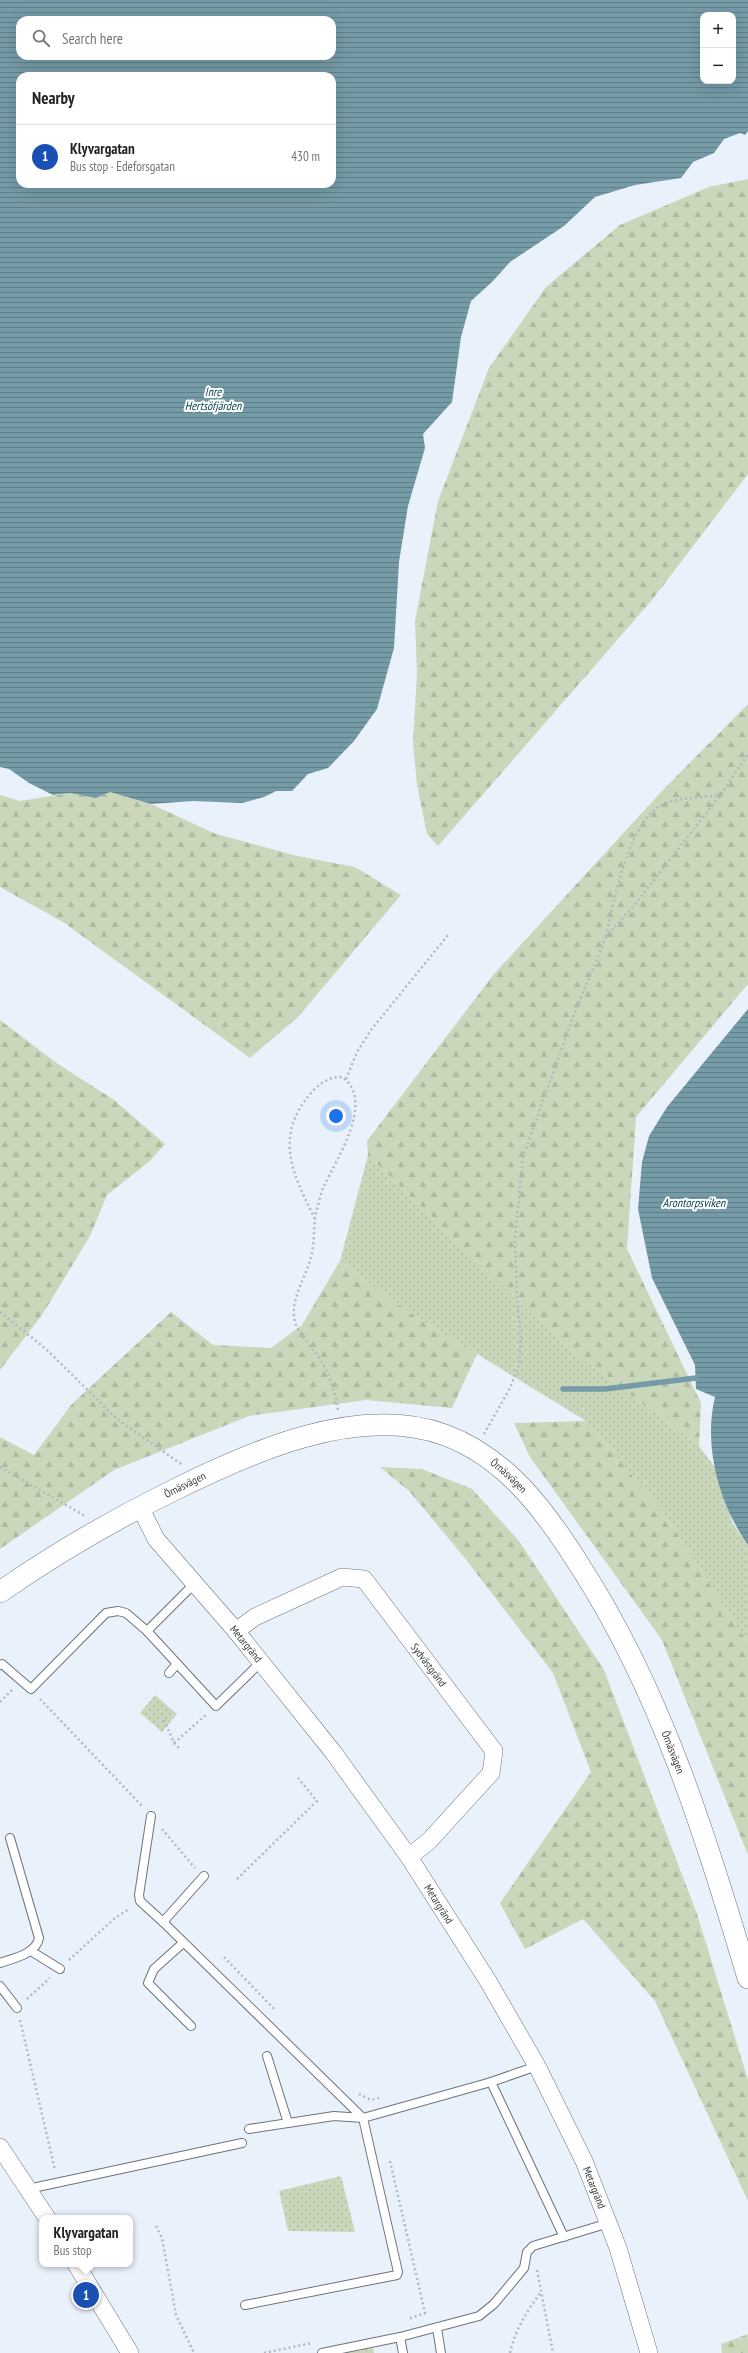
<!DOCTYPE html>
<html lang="en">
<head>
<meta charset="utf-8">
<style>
	:root { --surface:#fff; --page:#f6f6f6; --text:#222; --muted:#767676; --line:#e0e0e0; --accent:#347c85 }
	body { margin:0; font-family:"PT Sans Narrow",sans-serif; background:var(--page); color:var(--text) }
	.controls { position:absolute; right:12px; top:12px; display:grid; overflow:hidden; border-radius:8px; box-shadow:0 4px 16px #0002 }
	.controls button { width:36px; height:36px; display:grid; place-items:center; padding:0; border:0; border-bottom:1px solid var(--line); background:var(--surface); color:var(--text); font:20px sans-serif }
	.you { position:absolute; left:336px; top:1116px; width:14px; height:14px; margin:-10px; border:3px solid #fff; border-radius:50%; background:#1a73e8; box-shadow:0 0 0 6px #1a73e833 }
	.badge { display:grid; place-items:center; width:26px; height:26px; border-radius:50%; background:var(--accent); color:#fff; font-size:13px; font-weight:700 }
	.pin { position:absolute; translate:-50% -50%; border:2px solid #fff; box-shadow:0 1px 4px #0006 }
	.popup { position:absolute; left:39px; top:2215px; width:94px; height:52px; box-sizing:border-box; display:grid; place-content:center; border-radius:8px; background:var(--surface); filter:drop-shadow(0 1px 3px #0005); font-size:13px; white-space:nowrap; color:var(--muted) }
	.popup b { font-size:15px; color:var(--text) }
	.popup::after { content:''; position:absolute; left:50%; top:100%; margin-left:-8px; border:8px solid transparent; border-top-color:var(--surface) }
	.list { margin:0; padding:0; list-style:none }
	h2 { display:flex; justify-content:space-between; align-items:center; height:52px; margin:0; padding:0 16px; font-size:17px }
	h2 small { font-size:13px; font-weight:400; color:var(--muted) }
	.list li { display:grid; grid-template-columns:26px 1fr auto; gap:12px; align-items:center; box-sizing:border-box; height:64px; padding:0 16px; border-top:1px solid var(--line) }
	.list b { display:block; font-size:15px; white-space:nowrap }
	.list p { margin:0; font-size:13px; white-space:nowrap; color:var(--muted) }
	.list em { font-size:13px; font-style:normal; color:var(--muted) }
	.icon { flex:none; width:22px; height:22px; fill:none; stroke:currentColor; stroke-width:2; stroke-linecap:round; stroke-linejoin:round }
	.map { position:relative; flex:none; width:748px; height:2353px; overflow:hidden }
	.search { position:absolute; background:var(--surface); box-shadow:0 4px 16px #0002; left:16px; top:16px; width:320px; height:44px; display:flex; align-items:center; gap:10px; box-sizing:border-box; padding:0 14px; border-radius:12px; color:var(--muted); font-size:15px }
	.panel { position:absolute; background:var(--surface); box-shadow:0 4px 16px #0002; left:16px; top:72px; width:320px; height:116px; border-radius:12px }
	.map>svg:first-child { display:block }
	.grass { fill:url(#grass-dots) }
	.forest { fill:url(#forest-firs) }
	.water { fill:url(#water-rules); fill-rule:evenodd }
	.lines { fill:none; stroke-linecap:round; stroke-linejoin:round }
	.stream { stroke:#759ba7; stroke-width:5.5 }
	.service-casing { stroke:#6c747d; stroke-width:10 }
	.minor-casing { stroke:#6c747d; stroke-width:18 }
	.tertiary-casing { stroke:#6c747d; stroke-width:22 }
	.path { stroke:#b2b8c1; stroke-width:2.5; stroke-dasharray:2 3; stroke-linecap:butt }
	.service { stroke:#fff; stroke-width:8 }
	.minor { stroke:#fff; stroke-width:17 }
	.tertiary { stroke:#fff; stroke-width:21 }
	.labels { text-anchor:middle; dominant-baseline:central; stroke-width:4; stroke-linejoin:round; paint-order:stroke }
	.street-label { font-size:11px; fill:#35383c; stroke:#fff }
	.water-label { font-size:12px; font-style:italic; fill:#0d4654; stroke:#fff }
</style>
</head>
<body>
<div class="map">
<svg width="748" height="2353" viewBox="0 0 748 2353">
	<defs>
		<pattern id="grass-dots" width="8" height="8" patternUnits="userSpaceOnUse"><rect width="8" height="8" fill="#cad7ba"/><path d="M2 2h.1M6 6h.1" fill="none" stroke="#aeb9a1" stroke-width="1.8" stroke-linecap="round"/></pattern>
		<pattern id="forest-firs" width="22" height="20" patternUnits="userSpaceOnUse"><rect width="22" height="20" fill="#cad7ba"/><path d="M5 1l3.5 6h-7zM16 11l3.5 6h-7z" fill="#aeb9a1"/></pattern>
		<pattern id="water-rules" width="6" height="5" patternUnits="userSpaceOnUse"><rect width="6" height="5" fill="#759ba7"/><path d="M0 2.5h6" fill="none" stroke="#617f89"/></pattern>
	</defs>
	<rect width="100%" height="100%" fill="#e9f1fb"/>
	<g class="grass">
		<polygon points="368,1155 560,1342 699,1446 714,1466 733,1524 748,1545 748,1643 662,1511 586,1421 407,1311 340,1261"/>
		<polygon points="155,1695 177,1714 162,1732 140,1713"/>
		<polygon points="341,2176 355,2232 288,2231 279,2191"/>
		<polygon points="373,2348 374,2353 347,2353"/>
	</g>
	<g class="forest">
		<polygon points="748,179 748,474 652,600 438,846 427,834 417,785 413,742 417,673 415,621 438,501 489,368 546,287 620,225 709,187"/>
		<polygon points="748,704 748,984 636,1117 627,1249 701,1403 699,1446 560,1342 368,1155 367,1141 494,974 662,791"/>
		<polygon points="110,792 151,804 216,834 297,856 355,867 401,895 298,1017 250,1058 63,922 0,887 0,795 20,801 70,793 96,798"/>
		<polygon points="0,1020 58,1064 114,1100 165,1144 150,1161 107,1195 90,1236 42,1315 0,1370"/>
		<polygon points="340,1261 407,1311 477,1354 452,1408 366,1400 249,1416 114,1470 0,1549 0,1437 34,1455 71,1405 171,1312 213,1345 271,1348 302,1325"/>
		<polygon points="586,1421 662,1511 748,1643 748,1855 662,1640 530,1457 514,1423"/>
		<polygon points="380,1467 422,1469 472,1489 519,1541 604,1670 697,1914 748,2080 748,2201 655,2001 583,1919 525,1949 500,1903 591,1772 553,1673 464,1557 409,1491"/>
		<polygon points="748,2334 748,2353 722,2353 721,2344"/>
	</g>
	<g class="water">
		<path d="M0,0H748V131L745,135L740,133L724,139L714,153L693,162L681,178L635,185L595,197L564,226L510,262L493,281L471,301L461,337L452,402L423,434L425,448L408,506L399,562L394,648L377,709L354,741L328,768L308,774L292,791H276L264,797L242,803L193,801L151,804L110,792L96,798L70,793L53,795L29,783L9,769L0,767ZM703,15H733V81H703ZM20,20H332V56H20ZM20,76H332V184H20Z"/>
		<path d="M748,1009V1545C719,1504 703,1446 715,1397L696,1389L695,1365L652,1278L638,1209L642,1162L649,1136L667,1107Z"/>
	</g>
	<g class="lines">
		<polyline class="stream" points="563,1389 605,1389 696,1378"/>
		<g class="service-casing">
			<g id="service">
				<polyline points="147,1631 195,1583"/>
				<polyline points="0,1665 2,1664 31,1689 106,1613 118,1611 126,1613 147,1631 216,1706 261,1662"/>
				<polyline points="169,1673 177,1664"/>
				<polyline points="151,1816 139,1895 140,1901 163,1922"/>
				<polyline points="204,1876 163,1922 363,2118 491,2082 537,2066"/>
				<polyline points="183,1943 154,1969 148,1983 191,2026"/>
				<polyline points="31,1951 60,1969"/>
				<path d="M0,1963C14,1958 36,1954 39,1938L10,1838"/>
				<polyline points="0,1986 17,2008"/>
				<polyline points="267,2056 288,2123"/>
				<polyline points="491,2082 564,2237"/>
				<polyline points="28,2189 242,2143"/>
				<polyline points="245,2305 397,2275 398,2272 363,2118 334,2116 249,2129"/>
				<polyline points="437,2328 441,2353"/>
				<polyline points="400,2337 403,2353"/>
				<polyline points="322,2353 400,2337 479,2316 494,2304 524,2268 527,2252 533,2246 609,2223"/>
			</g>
		</g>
		<g class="minor-casing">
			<g id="minor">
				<path id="s1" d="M140,1507L156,1539L236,1631L333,1752L409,1857L488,1981L537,2066L584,2161L618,2248L649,2353"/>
				<path id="s2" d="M236,1631L255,1617L342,1577L364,1579L494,1751L491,1773L429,1841L409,1857"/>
				<polyline points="0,2147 47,2218"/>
				<polyline points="76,2264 130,2353"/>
			</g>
		</g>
		<g class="tertiary-casing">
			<g id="tertiary">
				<path id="s3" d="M0,1592C55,1554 109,1522 170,1492C248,1453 357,1403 445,1435C507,1458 546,1512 580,1566C662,1693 705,1835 748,1978"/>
			</g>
		</g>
		<g class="path">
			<path d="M606,936C614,901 628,820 664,804C683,796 702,799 721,794"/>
			<polyline points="346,1079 357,1052 371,1030 448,935"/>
			<path d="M315,1219C293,1174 273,1137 311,1093C319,1084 330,1076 342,1077C376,1100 336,1160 324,1186C320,1194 319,1204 316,1212C313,1227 315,1243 311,1257C306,1278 286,1305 297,1327C302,1338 311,1347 318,1356C329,1372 335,1391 338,1410"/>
			<polyline points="0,1312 46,1349 117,1419 181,1464"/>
			<polyline points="484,1434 510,1388 519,1365 521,1340 517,1298 515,1238 523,1157 573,1017 606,937 636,903 722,793 748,754"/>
			<polyline points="0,1467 85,1516"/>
			<polyline points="40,1699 143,1807"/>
			<polyline points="0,1702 12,1690"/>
			<polyline points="164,1720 174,1743 180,1749"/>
			<polyline points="174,1743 207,1714"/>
			<polyline points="162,1829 195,1868"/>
			<polyline points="237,1879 317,1801 298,1778"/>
			<polyline points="224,1957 275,2010"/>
			<polyline points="69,1960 115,1918 129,1909"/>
			<polyline points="27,1999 50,1978"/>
			<polyline points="20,2020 55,2170"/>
			<polyline points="359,2094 371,2100 379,2098"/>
			<polyline points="390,2161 425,2313 408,2319"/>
			<polyline points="156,2226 162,2238 176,2315 194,2353"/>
			<polyline points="537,2270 553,2353"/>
			<polyline points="264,2353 312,2343"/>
			<path d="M510,2353C515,2330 527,2311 541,2292"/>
		</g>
		<use href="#service" class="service"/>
		<use href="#minor" class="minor"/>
		<use href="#tertiary" class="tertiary"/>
	</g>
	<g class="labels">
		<g class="street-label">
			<text stroke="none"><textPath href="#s3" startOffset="562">Örnäsvägen</textPath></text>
			<text stroke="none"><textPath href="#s3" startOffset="214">Örnäsvägen</textPath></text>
			<text stroke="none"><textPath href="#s1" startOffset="174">Metargränd</textPath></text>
			<text stroke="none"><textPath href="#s2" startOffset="249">Sydvästgränd</textPath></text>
			<text stroke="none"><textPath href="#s3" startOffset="886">Örnäsvägen</textPath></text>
			<text stroke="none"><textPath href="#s1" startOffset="498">Metargränd</textPath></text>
			<text stroke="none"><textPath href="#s1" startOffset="822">Metargränd</textPath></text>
		</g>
		<g class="water-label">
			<text x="213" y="391">Inre<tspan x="213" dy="14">Hertsöfjärden</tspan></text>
			<text x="694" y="1202">Arontorpsviken</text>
		</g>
	</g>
</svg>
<div class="controls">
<button>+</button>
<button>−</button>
</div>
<div class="you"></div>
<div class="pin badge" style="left:86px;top:2295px;background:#1a4fb4">1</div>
<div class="popup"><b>Klyvargatan</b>Bus stop</div>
<div class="search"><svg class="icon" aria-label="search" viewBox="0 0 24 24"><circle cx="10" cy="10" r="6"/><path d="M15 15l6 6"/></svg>Search here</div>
<section class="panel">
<h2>Nearby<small></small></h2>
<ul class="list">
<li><span class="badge" style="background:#1a4fb4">1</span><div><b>Klyvargatan</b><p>Bus stop · Edeforsgatan</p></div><em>430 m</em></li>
</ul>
</section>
</div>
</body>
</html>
